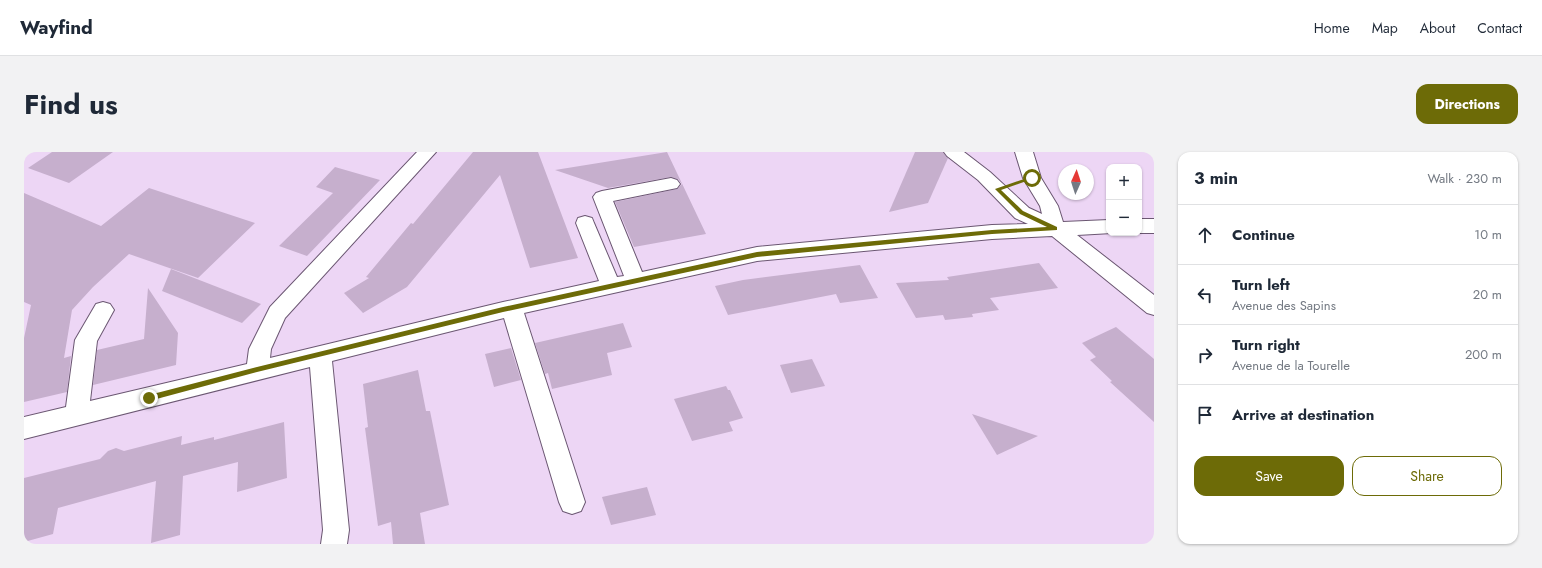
<!DOCTYPE html>
<html lang="en">
<head>
<meta charset="utf-8">
<style>
	:root { --surface:#fff; --page:#f2f2f3; --text:#1f2937; --muted:#747a83; --line:#e0e1e3; --accent:#6d6b07 }
	body { margin:0; font-family:Jost,sans-serif; background:var(--page); color:var(--text) }
	.controls { position:absolute; right:12px; top:12px; display:grid; overflow:hidden; border-radius:8px; box-shadow:0 1px 3px #0004 }
	.controls button { width:36px; height:36px; display:grid; place-items:center; padding:0; border:0; border-bottom:1px solid var(--line); background:var(--surface); color:var(--text); font:20px sans-serif }
	.compass { position:absolute; left:1034px; top:12px; width:36px; height:36px; border-radius:50%; background:var(--surface); box-shadow:0 1px 3px #0004; rotate:3deg }
	.stop { position:absolute; width:12px; height:12px; margin:-9px; border:3px solid #6d6b07; border-radius:50%; background:#fff }
	.stop.end { background:#6d6b07; border-color:#fff; box-shadow:0 1px 4px #0008 }
	.list { margin:0; padding:0; list-style:none }
	h2 { display:flex; justify-content:space-between; align-items:center; height:52px; margin:0; padding:0 16px; font-size:17px }
	h2 small { font-size:13px; font-weight:400; color:var(--muted) }
	.list li { display:grid; grid-template-columns:26px 1fr auto; gap:12px; align-items:center; box-sizing:border-box; height:60px; padding:0 16px; border-top:1px solid var(--line) }
	.list b { display:block; font-size:15px; white-space:nowrap }
	.list p { margin:0; font-size:13px; white-space:nowrap; color:var(--muted) }
	.list em { font-size:13px; font-style:normal; color:var(--muted) }
	.actions { display:flex; gap:8px; padding:12px 16px }
	.actions a { flex:1; padding:9px 0; border:1px solid var(--accent); border-radius:12px; text-align:center; font-size:14px; color:var(--accent) }
	.actions .main { background:var(--accent); color:#fff }
	.icon { flex:none; width:22px; height:22px; fill:none; stroke:currentColor; stroke-width:2; stroke-linecap:round; stroke-linejoin:round }
	.map { position:relative; flex:none; width:1130px; height:392px; overflow:hidden; border-radius:12px }
	header { display:flex; align-items:center; gap:24px; box-sizing:border-box; height:56px; padding:0 20px; background:var(--surface); border-bottom:1px solid var(--line) }
	header strong { font-size:19px }
	nav { display:flex; gap:22px; margin-inline-start:auto; font-size:14px }
	.intro { display:flex; align-items:center; justify-content:space-between; box-sizing:border-box; height:96px; padding:0 24px }
	h1 { margin:0; font-size:28px }
	.button { padding:10px 18px; border-radius:12px; background:var(--accent); color:#fff; font-size:14px; font-weight:700 }
	main { display:flex; gap:24px; padding:0 24px }
	aside { flex:1; background:var(--surface); border-radius:12px; box-shadow:0 1px 3px #0004 }
	.map>svg:first-child { display:block }
	.building { fill:#c6afcd }
	.lines { fill:none; stroke-linecap:round; stroke-linejoin:round }
	.minor-casing { stroke:#6b5772; stroke-width:2 }
	.minor { fill:#fff; fill-rule:evenodd }
	.route { fill:#6d6b07 }
</style>
</head>
<body>
<header>
<strong>Wayfind</strong>
<nav><a>Home</a><a>Map</a><a>About</a><a>Contact</a></nav>
</header>
<div class="intro"><h1>Find us</h1><a class="button">Directions</a></div>
<main>
<div class="map">
<svg width="1130" height="392" viewBox="0 0 1130 392">
	<rect width="100%" height="100%" fill="#edd6f5"/>
	<g class="building">
		<polygon points="28,0 89,0 45,31 4,16"/>
		<polygon points="449,0 514,0 554,106 506,116 476,23 383,135 339,161 320,141 345,126 342,125 387,71 389,72"/>
		<polygon points="643,0 682,82 610,95 591,50 653,37 658,32 654,27 647,25 584,36 531,18"/>
		<polygon points="891,0 919,0 924,6 904,51 865,60"/>
		<polygon points="311,15 356,28 283,104 255,94 309,41 292,35"/>
		<polygon points="125,36 231,71 174,126 105,102 69,135 48,158 40,206 47,204 43,240 0,250 0,186 7,153 0,150 0,41 77,74"/>
		<polygon points="1015,111 1034,136 966,146 975,158 948,162 949,165 921,168 919,163 892,166 872,131 925,128 923,125"/>
		<polygon points="836,113 854,146 816,151 812,142 704,163 691,134 719,128"/>
		<polygon points="147,117 237,152 218,171 138,139"/>
		<polygon points="124,136 154,181 152,213 69,233 73,198 120,187"/>
		<polygon points="599,171 608,195 583,201 588,223 528,237 524,221 521,222 511,191"/>
		<polygon points="1092,175 1130,207 1130,270 1086,230 1088,229 1066,208 1072,205 1058,191"/>
		<polygon points="487,196 497,228 470,235 461,202"/>
		<polygon points="788,207 801,234 767,241 756,213"/>
		<polygon points="394,218 402,259 406,259 425,353 396,361 401,392 369,392 367,370 354,374 341,276 344,275 339,232"/>
		<polygon points="702,234 704,238 706,238 719,266 705,270 709,279 668,289 650,247"/>
		<polygon points="948,262 1014,284 973,303"/>
		<polygon points="260,270 263,326 213,340 214,310 159,324 156,383 127,391 132,329 34,356 29,382 0,390 0,326 76,307 84,299 92,296 100,299 158,284 157,293 190,285 190,288"/>
		<polygon points="623,335 632,363 587,373 578,345"/>
	</g>
	<g class="lines">
		<g class="minor-casing">
			<g id="minor">
				<polygon points="393,0 412,0 261,166 247,197 246,206 479,150 575,129 552,71 554,66 561,64 568,66 570,71 593,125 600,124 569,45 572,41 578,39 647,26 653,28 656,32 653,36 589,49 618,120 733,95 968,73 1004,72 991,66 954,28 923,4 920,0 940,0 966,20 1005,56 1018,62 1016,54 999,26 991,0 1009,0 1017,26 1034,54 1039,70 1085,68 1085,81 1088,81 1053,83 1130,143 1130,163 1123,161 1028,84 968,87 733,109 500,161 561,350 557,359 548,362 539,359 535,350 480,166 308,209 325,378 323,392 297,392 299,378 286,215 0,287 0,265 42,255 51,188 72,152 79,150 86,152 90,158 73,189 66,249 223,212 225,197 246,155"/>
				<rect x="1115" y="67" width="15" height="14"/>
			</g>
		</g>
		<use href="#minor" class="minor"/>
	</g>
	<polygon class="route" points="1006,25 1011,26 977,38 999,59 1033,75 1033,78 968,82 733,105 479,160 233,220 125,249 121,246 125,243 233,215 479,155 733,100 968,78 1023,75 996,62 971,37"/>
</svg>
<div class="controls">
<button>+</button>
<button>−</button>
</div>
<svg class="compass" viewBox="-18 -18 36 36"><path d="M0-13l5 13h-10z" fill="#e53935"/><path d="M0 13l5-13h-10z" fill="#747a83"/></svg>
<div class="stop" style="left:1008px;top:26px"></div>
<div class="stop end" style="left:125px;top:246px"></div>
</div>
<aside>
<h2>3 min<small>Walk · 230 m</small></h2>
<ul class="list">
<li><svg class="icon" aria-label="ahead" viewBox="0 0 24 24"><path d="M12 20V5M6 11l6-6 6 6"/></svg><div><b>Continue</b></div><em>10 m</em></li>
<li><svg class="icon" aria-label="left" viewBox="0 0 24 24"><path d="M17 20v-9H6M10 6l-5 5 5 5"/></svg><div><b>Turn left</b><p>Avenue des Sapins</p></div><em>20 m</em></li>
<li><svg class="icon" aria-label="right" viewBox="0 0 24 24"><path d="M7 20v-9h11M14 6l5 5-5 5"/></svg><div><b>Turn right</b><p>Avenue de la Tourelle</p></div><em>200 m</em></li>
<li><svg class="icon" aria-label="arrive" viewBox="0 0 24 24"><path d="M6 21V4h12l-3 4 3 4H6"/></svg><div><b>Arrive at destination</b></div></li>
</ul>
<div class="actions"><a class="main">Save</a><a>Share</a></div>
</aside>
</main>
</body>
</html>
